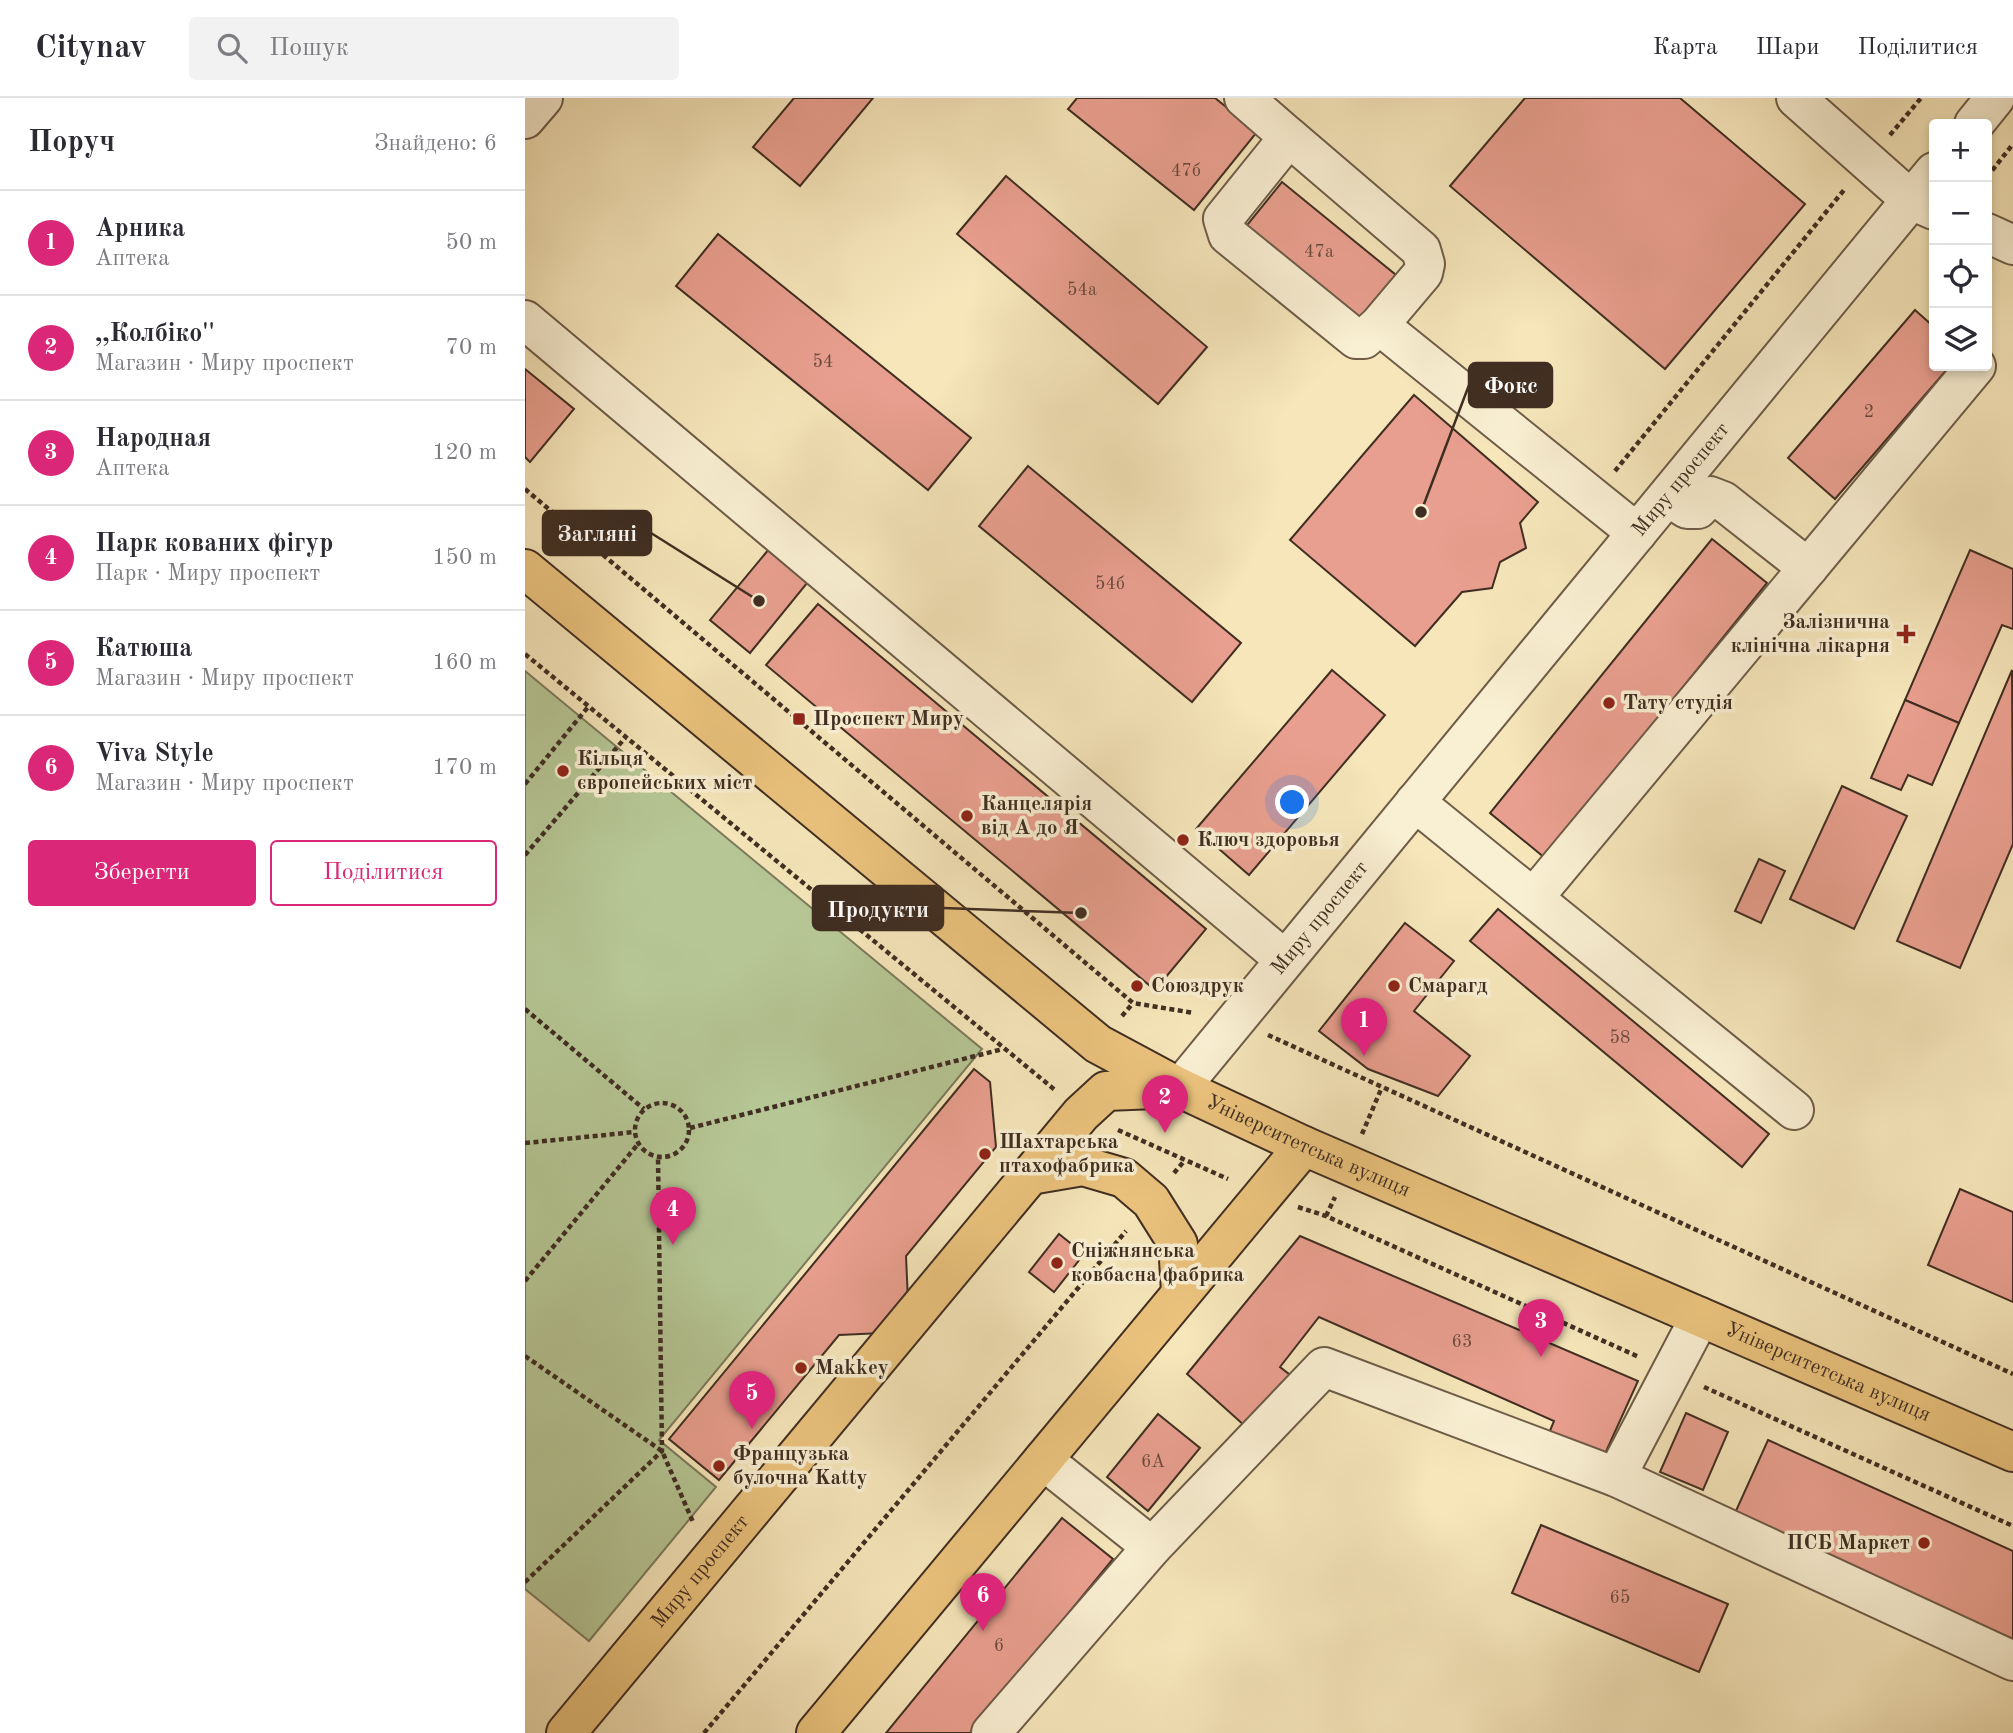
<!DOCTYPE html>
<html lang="uk">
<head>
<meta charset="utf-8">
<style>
	:root { --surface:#fff; --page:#f2f2f3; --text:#2b2b33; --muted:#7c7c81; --line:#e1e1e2; --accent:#db2777 }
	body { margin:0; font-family:"Old Standard TT",serif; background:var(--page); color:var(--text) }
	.controls { position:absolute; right:21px; top:21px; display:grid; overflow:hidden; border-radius:7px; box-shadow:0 4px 10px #0003 }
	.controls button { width:63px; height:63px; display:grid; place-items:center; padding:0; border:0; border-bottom:2px solid var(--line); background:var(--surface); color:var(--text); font:35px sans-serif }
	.you { position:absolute; left:768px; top:705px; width:24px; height:24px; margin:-18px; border:5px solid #fff; border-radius:50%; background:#1a73e8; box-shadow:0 0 0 10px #1a73e833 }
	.badge { display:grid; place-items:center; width:46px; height:46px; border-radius:50%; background:var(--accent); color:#fff; font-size:23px; font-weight:700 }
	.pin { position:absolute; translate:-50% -58px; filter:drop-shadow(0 2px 4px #0008) }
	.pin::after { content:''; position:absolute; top:37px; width:24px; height:21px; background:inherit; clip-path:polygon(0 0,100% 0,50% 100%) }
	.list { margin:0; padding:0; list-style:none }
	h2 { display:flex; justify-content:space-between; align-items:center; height:91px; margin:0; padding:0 28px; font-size:30px }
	h2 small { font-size:23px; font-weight:400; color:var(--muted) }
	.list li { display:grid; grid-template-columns:46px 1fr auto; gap:21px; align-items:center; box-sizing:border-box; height:105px; padding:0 28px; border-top:2px solid var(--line) }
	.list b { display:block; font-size:26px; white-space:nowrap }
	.list p { margin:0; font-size:23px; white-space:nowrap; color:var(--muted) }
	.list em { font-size:23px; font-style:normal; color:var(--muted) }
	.actions { display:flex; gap:14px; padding:21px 28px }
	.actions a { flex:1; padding:16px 0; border:2px solid var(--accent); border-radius:7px; text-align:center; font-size:24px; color:var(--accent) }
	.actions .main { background:var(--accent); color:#fff }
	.icon { flex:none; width:38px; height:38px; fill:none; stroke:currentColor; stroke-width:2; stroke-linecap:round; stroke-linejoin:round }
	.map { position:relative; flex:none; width:1488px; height:1635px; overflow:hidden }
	header { display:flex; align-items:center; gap:42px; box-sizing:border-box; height:98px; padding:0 35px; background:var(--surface); border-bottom:2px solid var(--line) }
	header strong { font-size:33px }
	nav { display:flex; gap:38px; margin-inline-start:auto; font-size:24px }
	.search { width:490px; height:63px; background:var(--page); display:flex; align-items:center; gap:18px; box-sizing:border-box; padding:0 24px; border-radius:7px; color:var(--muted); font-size:26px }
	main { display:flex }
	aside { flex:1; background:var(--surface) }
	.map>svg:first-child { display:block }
	.green { fill:#b6c695; stroke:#7b7a5c; stroke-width:2 }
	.building { fill:#e99f8f; stroke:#402e22; stroke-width:2 }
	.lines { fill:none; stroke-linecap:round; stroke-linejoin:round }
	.minor-casing { stroke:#6e5c48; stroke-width:42 }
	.major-casing { stroke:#402e22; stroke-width:42 }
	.path { stroke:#402e22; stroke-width:4.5; stroke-dasharray:5 3.5; stroke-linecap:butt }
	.minor { stroke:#f9efd2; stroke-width:38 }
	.major { stroke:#ebc37d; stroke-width:38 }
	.poi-dot { fill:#8f2418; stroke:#f9efd2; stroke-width:2.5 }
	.labels { text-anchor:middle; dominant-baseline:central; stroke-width:7; stroke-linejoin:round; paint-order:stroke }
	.number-label { font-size:18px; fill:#6a4a3d }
	.street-label { font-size:21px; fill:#402e22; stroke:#f9efd2 }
	.poi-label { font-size:21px; font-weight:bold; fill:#402e22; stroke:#f9efd2; text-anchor:start }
	.leader { fill:none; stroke:#402e22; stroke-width:2.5 }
	.callout-dot { fill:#402e22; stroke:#f9efd2; stroke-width:2.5 }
	.callout { fill:#402e22; stroke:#402e22; stroke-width:2.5 }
	.callout-label { font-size:23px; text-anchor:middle; font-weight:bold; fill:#fff }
</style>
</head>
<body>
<header>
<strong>Citynav</strong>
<div class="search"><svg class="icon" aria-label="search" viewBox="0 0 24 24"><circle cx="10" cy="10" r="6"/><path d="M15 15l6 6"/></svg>Пошук</div>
<nav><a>Карта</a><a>Шари</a><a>Поділитися</a></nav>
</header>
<main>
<aside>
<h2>Поруч<small>Знайдено: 6</small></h2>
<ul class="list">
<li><span class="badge">1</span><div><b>Арника</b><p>Аптека</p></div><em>50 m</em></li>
<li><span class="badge">2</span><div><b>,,Колбіко''</b><p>Магазин · Миру проспект</p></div><em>70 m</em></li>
<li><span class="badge">3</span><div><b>Народная</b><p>Аптека</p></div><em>120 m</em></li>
<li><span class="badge">4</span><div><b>Парк кованих фігур</b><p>Парк · Миру проспект</p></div><em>150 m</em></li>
<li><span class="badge">5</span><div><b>Катюша</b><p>Магазин · Миру проспект</p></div><em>160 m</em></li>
<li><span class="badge">6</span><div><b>Viva Style</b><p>Магазин · Миру проспект</p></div><em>170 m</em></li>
</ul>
<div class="actions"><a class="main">Зберегти</a><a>Поділитися</a></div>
</aside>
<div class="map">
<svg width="1488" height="1635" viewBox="0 0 1488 1635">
	<rect width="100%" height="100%" fill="#f6e6ba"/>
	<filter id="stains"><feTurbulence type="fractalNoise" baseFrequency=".00286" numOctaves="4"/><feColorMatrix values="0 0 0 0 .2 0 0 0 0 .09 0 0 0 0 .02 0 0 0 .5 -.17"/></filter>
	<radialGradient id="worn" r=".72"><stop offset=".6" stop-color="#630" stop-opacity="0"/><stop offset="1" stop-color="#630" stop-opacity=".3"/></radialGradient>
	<polygon class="green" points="0,573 457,951 134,1342 191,1389 64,1543 0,1491"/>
	<g class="building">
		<polygon points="269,0 348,0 275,88 228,49"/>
		<polygon points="552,0 690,0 732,34 669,112 543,11"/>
		<polygon points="1000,0 1155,0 1280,106 1140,271 925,88"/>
		<polygon points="481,78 682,249 633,306 432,136"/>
		<polygon points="757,84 871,177 831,224 718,132"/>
		<polygon points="193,136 446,340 403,392 151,188"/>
		<polygon points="1390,212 1409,229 1409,268 1425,268 1310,401 1263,360"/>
		<polygon points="0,271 49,311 5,364 0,359"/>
		<polygon points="889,297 1013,404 995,425 1001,450 975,464 967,490 937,494 890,548 765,442"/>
		<polygon points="503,368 716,545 667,604 454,428"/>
		<polygon points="1187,441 1242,485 1020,760 965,715"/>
		<polygon points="244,451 283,484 225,555 185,522"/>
		<polygon points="1445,452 1488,471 1488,531 1477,527 1434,625 1380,602"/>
		<polygon points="293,506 681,831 630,892 241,567"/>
		<polygon points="807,572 860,617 724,777 671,731"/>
		<polygon points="1487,572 1488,746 1435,870 1372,843"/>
		<polygon points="1380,602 1434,625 1407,687 1383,677 1376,692 1346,680"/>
		<polygon points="1317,688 1382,718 1329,831 1265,801"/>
		<polygon points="1234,761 1260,773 1236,825 1210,813"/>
		<polygon points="973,811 1244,1036 1217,1069 945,843"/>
		<polygon points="880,825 929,863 889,913 945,958 913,998 843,971 794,933"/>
		<polygon points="449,971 465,984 471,1049 381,1158 383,1203 357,1235 314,1237 194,1382 144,1341"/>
		<polygon points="1435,1091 1488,1114 1488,1204 1403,1167"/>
		<polygon points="534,1136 559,1156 529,1194 504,1174"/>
		<polygon points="775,1138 1113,1283 1074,1369 1020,1345 1029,1323 794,1219 755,1269 773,1283 730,1337 662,1276"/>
		<polygon points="1161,1315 1203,1334 1178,1392 1135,1374"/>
		<polygon points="633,1316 675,1350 623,1413 582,1379"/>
		<polygon points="1243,1342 1488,1453 1488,1541 1210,1415"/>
		<polygon points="537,1420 588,1461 445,1635 361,1635"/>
		<polygon points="1016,1427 1203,1506 1174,1574 987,1495"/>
	</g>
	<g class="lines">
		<g class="minor-casing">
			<g id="minor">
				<polyline points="719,0 764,39"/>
				<polyline points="1271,0 1386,102 1409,112"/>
				<polyline points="0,21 18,0"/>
				<polyline points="1449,26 1470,0"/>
				<polyline points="1462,135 1488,147"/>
				<polyline points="0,222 759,861"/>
				<polyline points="854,227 898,175 900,166 896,152 764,39 698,121 703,137 831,241 839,241 854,227 1112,435"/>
				<polyline points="1143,399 1162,411 1173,411 1185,398 1198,403 1283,470"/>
				<polyline points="890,704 1269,1012"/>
				<polyline points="1009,799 1451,268"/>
				<path id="s1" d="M655,990L1409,74"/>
				<polyline points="518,1362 627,1449"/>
				<polyline points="1091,1379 1175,1219"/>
				<polyline points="466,1635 627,1449 799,1269 1091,1379 1488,1563"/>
			</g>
		</g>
		<g class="major-casing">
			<g id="major">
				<path id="s2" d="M0,471L573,946L655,990L779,1048L1488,1354"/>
				<polyline points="505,1077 558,1068 599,1080 626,1103 653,1146 656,1193"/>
				<path id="s3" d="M41,1635L556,1016L581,993L655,990"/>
				<polyline points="291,1635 779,1048"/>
			</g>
		</g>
		<g class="path">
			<polyline points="1365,37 1396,0"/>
			<polyline points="1462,79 1488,46"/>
			<polyline points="1090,373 1319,92"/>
			<polyline points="0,391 608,905 669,915"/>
			<polyline points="0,556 530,992"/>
			<polyline points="0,686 63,609"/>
			<polyline points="0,757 100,640"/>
			<polyline points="0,911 119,1011"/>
			<polyline points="597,918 608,905"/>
			<polyline points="743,937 1488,1276"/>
			<circle cx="137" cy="1032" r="27"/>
			<polyline points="165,1030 478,951"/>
			<polyline points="593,1032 703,1081"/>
			<polyline points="837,1036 857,989"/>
			<polyline points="0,1045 110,1034"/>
			<polyline points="649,1075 660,1062"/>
			<polyline points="773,1109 801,1118 1114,1259"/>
			<polyline points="801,1118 810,1099"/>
			<polyline points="0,1183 113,1046"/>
			<polyline points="0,1258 137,1353 168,1424"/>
			<polyline points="1179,1289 1488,1428"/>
			<polyline points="0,1484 137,1353 133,1059"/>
			<polyline points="179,1635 601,1133"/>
		</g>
		<use href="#minor" class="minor"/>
		<use href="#major" class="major"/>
	</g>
	<g class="poi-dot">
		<path d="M1377.5 525.5h7v7h7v7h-7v7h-7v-7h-7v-7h7z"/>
		<circle cx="1084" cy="605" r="7"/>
		<rect x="267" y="614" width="14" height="14" rx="3.5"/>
		<circle cx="38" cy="673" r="7"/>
		<circle cx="442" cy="718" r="7"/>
		<circle cx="658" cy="742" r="7"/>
		<circle cx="612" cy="888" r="7"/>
		<circle cx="869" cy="888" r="7"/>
		<circle cx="460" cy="1056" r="7"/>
		<circle cx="532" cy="1165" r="7"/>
		<circle cx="276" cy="1270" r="7"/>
		<circle cx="194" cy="1368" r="7"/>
		<circle cx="1399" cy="1445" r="7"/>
	</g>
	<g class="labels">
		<g class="number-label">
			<text x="661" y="73">47б</text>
			<text x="794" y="154">47а</text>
			<text x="557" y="192">54а</text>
			<text x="298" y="264">54</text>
			<text x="1344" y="314">2</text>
			<text x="585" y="486">54б</text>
			<text x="1095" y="940">58</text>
			<text x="937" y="1244">63</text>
			<text x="628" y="1364">6А</text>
			<text x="1095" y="1500">65</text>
			<text x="474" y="1548">6</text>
		</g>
		<g class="street-label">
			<text stroke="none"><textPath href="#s1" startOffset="788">Миру проспект</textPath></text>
			<text stroke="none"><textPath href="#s1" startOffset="220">Миру проспект</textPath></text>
			<text stroke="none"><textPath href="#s2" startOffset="978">Університетська вулиця</textPath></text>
			<text stroke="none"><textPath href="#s2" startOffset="1545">Університетська вулиця</textPath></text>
			<text stroke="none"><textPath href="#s3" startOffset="210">Миру проспект</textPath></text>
		</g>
		<g class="poi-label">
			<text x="1365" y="524" text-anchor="end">Залізнична<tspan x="1365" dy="24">клінічна лікарня</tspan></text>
			<text x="1098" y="605">Тату студія</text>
			<text x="288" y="621">Проспект Миру</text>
			<text x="52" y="661">Кільця<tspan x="52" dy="24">європейських міст</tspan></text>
			<text x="456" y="706">Канцелярія<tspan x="456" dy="24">від А до Я</tspan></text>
			<text x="672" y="742">Ключ здоровья</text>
			<text x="626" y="888">Союздрук</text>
			<text x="883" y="888">Смарагд</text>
			<text x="474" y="1044">Шахтарська<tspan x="474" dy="24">птахофабрика</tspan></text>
			<text x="546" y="1153">Сніжнянська<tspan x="546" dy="24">ковбасна фабрика</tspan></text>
			<text x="290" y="1270">Makkey</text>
			<text x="208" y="1356">Французька<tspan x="208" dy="24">булочна Katty</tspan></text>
			<text x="1385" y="1445" text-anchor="end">ПСБ Маркет</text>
		</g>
	</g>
	<path class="leader" d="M896 414L944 287M234 503L126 435M556 815L418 810"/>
	<g class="callout-dot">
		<circle cx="896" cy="414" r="7"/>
		<circle cx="234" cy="503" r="7"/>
		<circle cx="556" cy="815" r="7"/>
	</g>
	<g class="callout">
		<rect x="944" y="265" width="83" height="44" rx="7"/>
		<rect x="18" y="413" width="108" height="44" rx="7"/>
		<rect x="288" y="788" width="130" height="44" rx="7"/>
	</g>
	<g class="callout-label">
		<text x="986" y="295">Фокс</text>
		<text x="72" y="443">Загляні</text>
		<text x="353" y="819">Продукти</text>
	</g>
	<rect width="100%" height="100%" filter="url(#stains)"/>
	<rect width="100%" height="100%" fill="url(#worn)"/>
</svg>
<div class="controls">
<button>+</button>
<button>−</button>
<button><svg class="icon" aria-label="locate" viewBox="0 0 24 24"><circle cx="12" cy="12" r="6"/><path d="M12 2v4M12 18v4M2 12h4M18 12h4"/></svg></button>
<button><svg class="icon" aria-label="layers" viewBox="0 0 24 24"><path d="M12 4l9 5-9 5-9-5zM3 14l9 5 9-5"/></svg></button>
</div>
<div class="you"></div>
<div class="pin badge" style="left:839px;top:958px">1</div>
<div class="pin badge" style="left:640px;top:1035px">2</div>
<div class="pin badge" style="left:1016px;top:1259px">3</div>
<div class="pin badge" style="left:148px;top:1147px">4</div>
<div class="pin badge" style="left:227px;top:1331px">5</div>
<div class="pin badge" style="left:458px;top:1533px">6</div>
</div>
</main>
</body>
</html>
